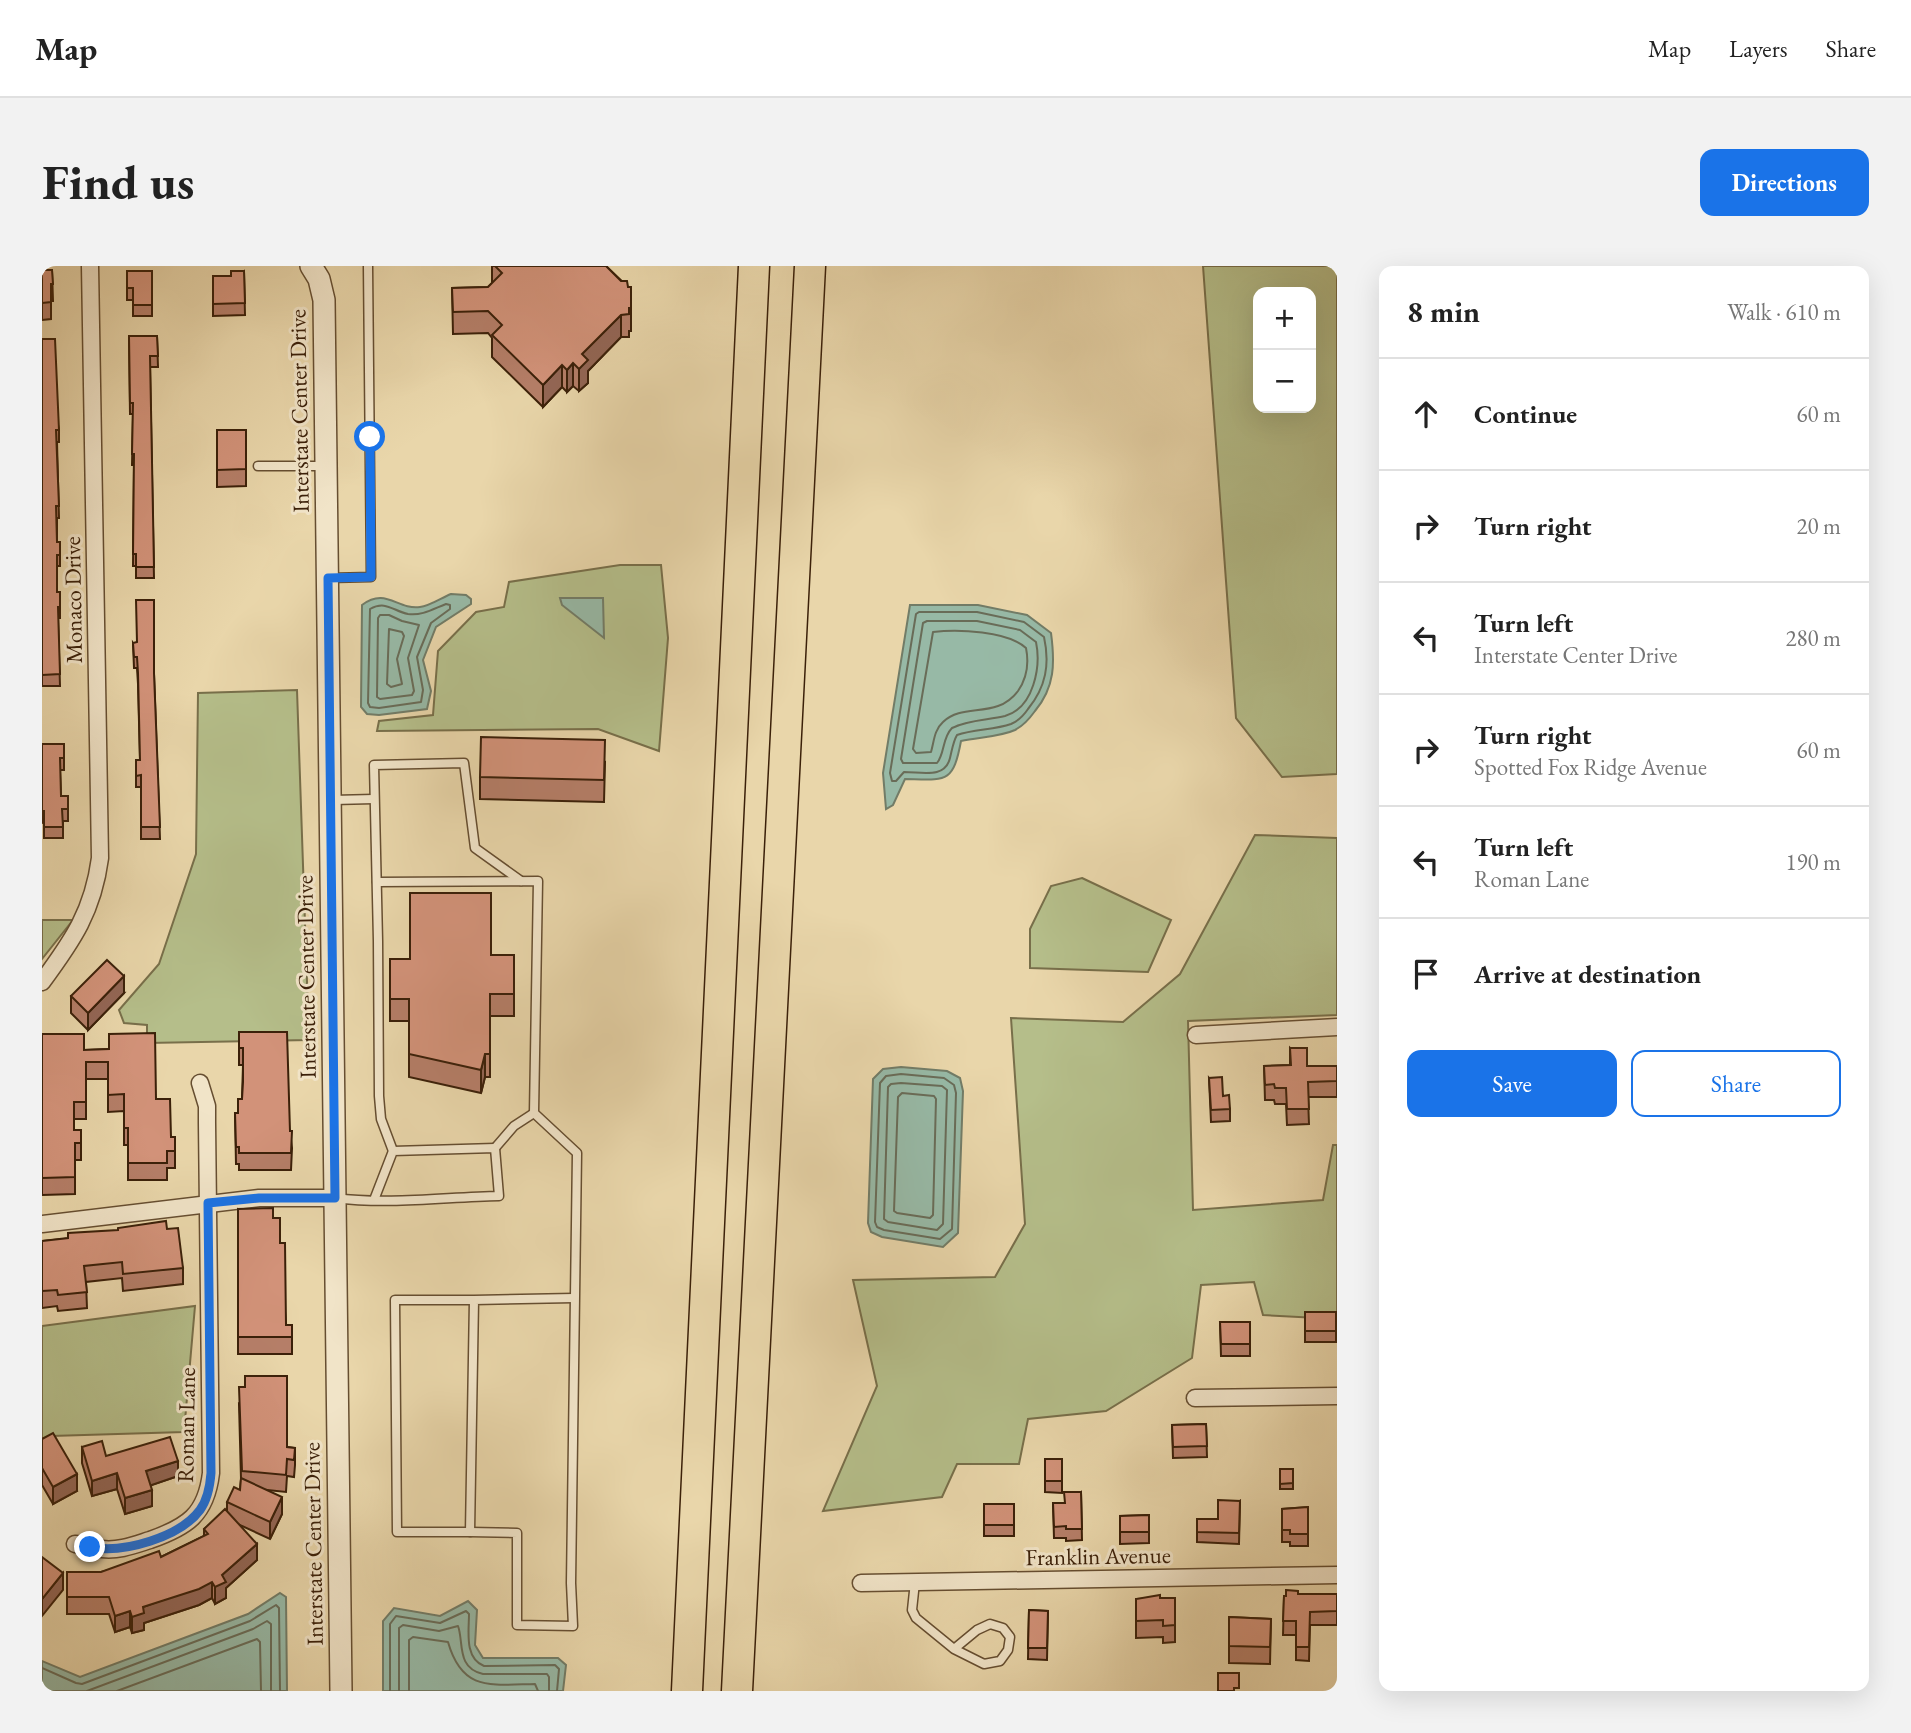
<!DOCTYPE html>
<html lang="en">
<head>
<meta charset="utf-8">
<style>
	:root { --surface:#fff; --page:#f2f2f2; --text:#222; --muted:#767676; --line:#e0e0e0; --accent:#1a73e8 }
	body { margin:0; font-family:"EB Garamond",serif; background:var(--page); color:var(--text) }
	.controls { position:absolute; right:21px; top:21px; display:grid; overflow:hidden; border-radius:14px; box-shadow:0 7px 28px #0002 }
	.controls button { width:63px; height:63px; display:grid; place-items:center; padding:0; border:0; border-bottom:2px solid var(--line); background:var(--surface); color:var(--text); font:35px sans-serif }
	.stop { position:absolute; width:21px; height:21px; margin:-16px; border:5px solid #1a73e8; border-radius:50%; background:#fff }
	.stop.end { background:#1a73e8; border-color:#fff; box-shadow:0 2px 7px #0008 }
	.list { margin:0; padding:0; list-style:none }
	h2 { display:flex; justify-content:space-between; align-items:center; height:91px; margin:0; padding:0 28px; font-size:30px }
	h2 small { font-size:23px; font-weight:400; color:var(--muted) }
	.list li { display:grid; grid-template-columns:46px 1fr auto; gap:21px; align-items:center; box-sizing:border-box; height:112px; padding:0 28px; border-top:2px solid var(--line) }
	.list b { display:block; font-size:26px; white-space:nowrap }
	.list p { margin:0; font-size:23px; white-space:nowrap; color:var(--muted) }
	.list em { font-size:23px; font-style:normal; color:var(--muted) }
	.actions { display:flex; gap:14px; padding:21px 28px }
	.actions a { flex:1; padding:16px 0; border:2px solid var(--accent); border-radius:14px; text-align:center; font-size:24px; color:var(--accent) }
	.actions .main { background:var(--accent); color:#fff }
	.icon { flex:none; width:38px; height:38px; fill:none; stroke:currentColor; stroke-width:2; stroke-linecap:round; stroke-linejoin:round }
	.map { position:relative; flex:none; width:1295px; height:1425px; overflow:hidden; border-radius:14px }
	header { display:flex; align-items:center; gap:42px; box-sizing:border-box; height:98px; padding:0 35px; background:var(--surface); border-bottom:2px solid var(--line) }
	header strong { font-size:33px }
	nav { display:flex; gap:38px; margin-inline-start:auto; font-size:24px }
	.intro { display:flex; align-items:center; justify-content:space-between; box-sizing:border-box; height:168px; padding:0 42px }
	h1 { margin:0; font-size:49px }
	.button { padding:18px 32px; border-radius:14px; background:var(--accent); color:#fff; font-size:24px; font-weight:700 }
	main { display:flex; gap:42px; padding:0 42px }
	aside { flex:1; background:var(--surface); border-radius:14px; box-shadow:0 7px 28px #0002 }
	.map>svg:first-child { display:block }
	.green { fill:#b5be8a; stroke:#786f4a; stroke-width:2; fill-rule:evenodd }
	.water { fill:#97b9a6; stroke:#727c67; stroke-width:2 }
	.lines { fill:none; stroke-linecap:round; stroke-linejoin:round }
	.shore { stroke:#696c58; stroke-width:2 }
	.service-casing { stroke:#664e31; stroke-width:11 }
	.minor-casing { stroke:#664e31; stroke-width:19 }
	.tertiary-casing { stroke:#664e31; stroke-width:24 }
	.motorway-casing { stroke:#3b2009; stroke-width:33 }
	.service { stroke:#f1e4c8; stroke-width:8 }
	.minor { stroke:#f1e4c8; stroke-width:16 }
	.tertiary { stroke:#f1e4c8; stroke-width:21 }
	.motorway { stroke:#e9d6aa; stroke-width:30 }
	.wall { fill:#b57e68; stroke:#3b2009; stroke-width:2 }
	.shaded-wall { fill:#936655; stroke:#3b2009; stroke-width:2 }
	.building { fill:#d29279; stroke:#3b2009; stroke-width:2 }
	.route { stroke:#1a73e8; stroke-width:9 }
	.labels { text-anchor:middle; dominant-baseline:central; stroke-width:6; stroke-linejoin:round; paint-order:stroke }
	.street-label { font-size:23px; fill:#3b2009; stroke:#f1e4c8 }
</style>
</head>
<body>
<header>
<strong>Map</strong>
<nav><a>Map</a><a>Layers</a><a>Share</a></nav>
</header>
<div class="intro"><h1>Find us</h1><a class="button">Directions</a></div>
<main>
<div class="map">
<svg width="1295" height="1425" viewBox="0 0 1295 1425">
	<rect width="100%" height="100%" fill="#e9d6aa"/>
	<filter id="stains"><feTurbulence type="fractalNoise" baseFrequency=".00286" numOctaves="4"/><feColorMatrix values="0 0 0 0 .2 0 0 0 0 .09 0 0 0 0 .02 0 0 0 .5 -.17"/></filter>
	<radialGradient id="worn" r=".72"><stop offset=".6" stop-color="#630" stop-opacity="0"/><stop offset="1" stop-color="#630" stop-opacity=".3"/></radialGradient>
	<g class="green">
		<path d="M1161,0H1295V508L1240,511L1194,452ZM1216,26H1269V142H1216Z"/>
		<polygon points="578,299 619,299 626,372 617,485 556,463 335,465 337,455 391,449 396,385 434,346 462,341 467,316"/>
		<polygon points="255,424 267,774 105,777 105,759 82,757 77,744 117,698 154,588 156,427"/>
		<polygon points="1213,569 1295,572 1295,749 1146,755 1151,944 1281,934 1291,879 1295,879 1295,1053 1221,1049 1212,1016 1159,1019 1150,1092 1064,1145 986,1153 977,1198 915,1198 900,1231 781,1245 835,1120 811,1014 953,1011 983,958 969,752 1081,756 1138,708"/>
		<polygon points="1040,612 1129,654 1106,706 988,702 988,663 1009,620"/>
		<polygon points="0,654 31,654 0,693"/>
		<polygon points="153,1040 142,1166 9,1170 0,1175 0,1060"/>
	</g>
	<g class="water">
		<path d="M409,328L424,329L429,333V338L394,361L381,394L389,425L385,443L337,449L325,448L319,441L320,339C344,321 355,344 378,341C388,340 399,332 409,328Z"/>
		<polygon points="518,332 561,332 562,372 520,339"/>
		<path d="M868,339H936L985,349L1009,367C1013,397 1013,421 993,445C988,452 981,460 973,464C958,471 936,471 919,475C911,518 904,514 863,513L851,539L844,543L841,507Z"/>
		<polygon points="859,801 905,805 918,812 921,825 916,967 901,981 840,971 829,966 826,957 831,813 841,803"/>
		<polygon points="238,1327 244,1331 245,1425 0,1425 0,1395 38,1411 206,1348"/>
		<polygon points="426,1335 435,1344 433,1379 441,1392 516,1392 524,1399 521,1425 341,1425 341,1355 352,1342 398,1350"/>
	</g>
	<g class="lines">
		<g class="shore">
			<path d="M404,338L408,339V343L389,357L375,391L381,424L379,436L337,442L328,441L326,437L328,343C344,334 351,345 366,348C380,350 391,343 404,338Z"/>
			<path d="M935,346L982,356L1002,371C1008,398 1004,421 986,443C982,449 976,455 969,458C952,464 932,463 915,469C911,476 910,484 908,492C903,513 880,506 862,506L854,515H850L848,507L874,348L877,346Z"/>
			<polygon points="338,349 347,349 360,355 377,359 366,392 372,425 370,429 338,433 335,431 336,352"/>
			<path d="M935,355L978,364L994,376C999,400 992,442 963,450C946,454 925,454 910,462C900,472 903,487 895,497H861L859,493L881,357L885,355Z"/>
			<polygon points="347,363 360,366 362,370 355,393 360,418 349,421 345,418"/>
			<path d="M891,366C916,363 966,365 984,382C987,397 985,412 976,425C954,454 922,436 901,456C892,464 892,476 889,486L874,487L871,483Z"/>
			<polygon points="859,808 902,812 912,819 914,827 910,963 898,973 842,964 835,961 833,956 838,817 844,810"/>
			<polygon points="859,817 900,820 905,824 901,958 895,964 846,956 842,953 846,821 849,818"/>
			<polygon points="860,827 892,830 894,833 891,949 888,952 855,947 852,945 856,831"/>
			<polyline points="0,1402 34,1417 40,1418 208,1355 234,1339 237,1342 238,1425"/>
			<polyline points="45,1425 211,1363 225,1355 229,1358 229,1425"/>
			<polyline points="75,1425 215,1373 218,1376 219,1425"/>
			<path d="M348,1425V1358L354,1350L398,1357L424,1345L427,1348C427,1365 422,1392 442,1400L513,1399L517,1403L515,1425"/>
			<path d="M357,1425V1362L361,1359L397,1365L416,1360C422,1376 414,1402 441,1408H505L507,1411V1425"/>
			<path d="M367,1425V1374L371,1371L406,1376C420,1425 447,1419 493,1418L496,1425"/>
		</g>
		<g class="service-casing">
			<g id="service">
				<polyline points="216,200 281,200"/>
				<polyline points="286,312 329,311 326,0"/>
				<polyline points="291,534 332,533"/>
				<polyline points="335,616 496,615 492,847 535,887 529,1317 531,1360 475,1359 475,1267 428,1266"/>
				<polyline points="453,882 472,860 492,847"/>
				<polyline points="351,885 339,853 337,830 336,675 332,499 422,497 433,582 479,615"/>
				<path d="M293,932C347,939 404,931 457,930L453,882L351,885L332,934"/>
				<polyline points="432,1034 353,1034 355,1266 428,1266 432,1034 532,1032"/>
				<polyline points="873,1316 870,1344 874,1352 912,1383 935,1364 948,1358 961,1362 968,1371 966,1384 958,1395 942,1398 912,1383"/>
			</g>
		</g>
		<g class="minor-casing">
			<g id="minor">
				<path d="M0,716C31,674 51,645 58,592L48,0"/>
				<polyline points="1154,769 1295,761"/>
				<polyline points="0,958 217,932 293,932"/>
				<polyline points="1153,1132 1295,1130"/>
				<path d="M33,1278C42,1279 51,1283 60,1283C77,1285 92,1279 108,1274C145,1261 164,1249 169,1207L165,857V840L158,817"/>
				<polyline points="819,1317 1295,1309"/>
			</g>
		</g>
		<g class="tertiary-casing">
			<polyline id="tertiary" points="269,0 277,13 282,34 299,1425"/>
		</g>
		<g class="motorway-casing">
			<g id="motorway">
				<polyline points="645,1425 712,0"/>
				<polyline points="695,1425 768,0"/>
			</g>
		</g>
		<use href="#service" class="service"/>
		<use href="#minor" class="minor"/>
		<use href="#tertiary" class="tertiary"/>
		<use href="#motorway" class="motorway"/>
	</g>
	<g class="wall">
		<polygon points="450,0 564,0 586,21 589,21 589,65 587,65 587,71 579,71 546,105 546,117 537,125 531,120 525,126 520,121 501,141 450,91 450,72 446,67 411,68 410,22 446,21 450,17"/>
		<polygon points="0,4 10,4 11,35 9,35 9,53 0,54"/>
		<polygon points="85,5 110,5 110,50 91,50 91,34 85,34"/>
		<polygon points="202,5 203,49 171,50 171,10 189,10"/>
		<polygon points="87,70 115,70 116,101 108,101 112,312 94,312 94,300 91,300 92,199 90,199 91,148 88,148"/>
		<polygon points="0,73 17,164 17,176 15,176 17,252 15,252 15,276 18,276 18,300 15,300 15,326 18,326 18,352 16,352 18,420 0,420"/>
		<polygon points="175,164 204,164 204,220 175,221"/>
		<polygon points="91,377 112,408 118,573 99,573 99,521 94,521 94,494 98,494 96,418 95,402 92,402"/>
		<polygon points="0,478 22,478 22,504 18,504 19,530 26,530 26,555 21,555 21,572 2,572 2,556 0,557"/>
		<polygon points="563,496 562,536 438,533 438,511"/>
		<polygon points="449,689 472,689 472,750 448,750 448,811 443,811 439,827 367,811 367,755 348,755 348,733 368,693"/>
		<polygon points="82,727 46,764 29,747 29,730"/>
		<polygon points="197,766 248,865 250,882 249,904 197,904 197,898 194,898 193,847 196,847 200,833 201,799 197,799"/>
		<polygon points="0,768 42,784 67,783 114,833 129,871 133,871 133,902 125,902 125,914 86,914 86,879 82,879 82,845 66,846 66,813 44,813 44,853 32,853 32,864 39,877 39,894 33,894 33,928 0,929"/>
		<polygon points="1248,782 1265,800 1295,800 1295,831 1266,831 1267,858 1245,859 1244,838 1233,838 1232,834 1223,834 1222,800 1248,799"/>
		<polygon points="1167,812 1181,830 1188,843 1188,855 1169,856"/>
		<polygon points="196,943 231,952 238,977 244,1059 250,1059 250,1088 196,1088"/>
		<polygon points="125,963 141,1002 141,1018 81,1025 80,1012 44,1016 45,1042 16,1045 15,1040 0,1042 0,975"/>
		<rect x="1263" y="1046" width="31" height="30"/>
		<polygon points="1178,1056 1208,1056 1208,1090 1179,1090"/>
		<polygon points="197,1138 245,1181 253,1182 253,1199 252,1211 245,1210 244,1226 225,1224 240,1248 228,1273 198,1259 215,1294 184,1322 184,1332 173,1338 170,1332 157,1339 102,1357 102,1364 90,1367 88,1361 73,1366 67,1348 25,1348 25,1306 59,1306 119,1291 162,1270 162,1263 185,1245 185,1236 198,1224 199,1213"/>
		<polygon points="1164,1158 1165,1191 1131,1192 1130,1159"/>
		<polygon points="0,1173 35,1225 11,1238 0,1219"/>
		<polygon points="40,1181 64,1190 136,1210 109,1219 110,1240 83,1248 75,1223 50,1230 40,1197"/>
		<polygon points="1003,1193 1020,1193 1020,1227 1003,1226"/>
		<rect x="1238" y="1203" width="13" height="20"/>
		<polygon points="1039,1226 1040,1274 1024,1275 1024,1272 1012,1272 1011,1237 1022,1237"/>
		<polygon points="1198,1235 1197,1278 1155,1276 1155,1253 1176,1253"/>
		<rect x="942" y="1238" width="30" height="32"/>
		<polygon points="1266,1241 1266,1280 1248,1280 1248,1276 1240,1276 1240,1243"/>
		<polygon points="1107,1249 1107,1277 1078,1278 1078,1250"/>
		<polygon points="1256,1328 1295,1328 1295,1359 1268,1359 1267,1395 1254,1394 1254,1369 1241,1369 1242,1330"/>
		<polygon points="1133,1332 1133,1376 1121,1377 1121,1371 1094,1372 1094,1333"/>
		<polygon points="987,1344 1006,1345 1005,1394 986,1393"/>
		<polygon points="1187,1351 1229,1353 1228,1398 1187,1397"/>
	</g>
	<g class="shaded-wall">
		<polygon points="579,49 579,71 546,105 546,117 537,125 537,103 540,88"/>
		<polygon points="531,97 531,120 525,126 525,104"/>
		<polygon points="520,99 520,121 501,141 501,119"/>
		<polygon points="82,710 82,727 46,764 46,747"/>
		<polygon points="443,788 443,811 439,827 439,804"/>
		<polygon points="136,1195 136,1210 104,1221 104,1205"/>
		<polygon points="75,1207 75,1223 50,1230 50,1215"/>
		<polygon points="35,1208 35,1225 11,1238 11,1221"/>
		<polygon points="110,1224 110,1240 83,1248 83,1232"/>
		<polygon points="240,1231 240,1248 228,1273 228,1256"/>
		<polygon points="215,1278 215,1294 184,1322 184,1332 173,1338 173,1321 180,1309"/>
		<polygon points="21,1307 21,1324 0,1350 0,1333"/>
		<polygon points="170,1316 170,1332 157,1339 102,1357 102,1364 90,1367 90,1351 101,1341"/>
		<polygon points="88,1345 88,1361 73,1366 73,1350"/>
	</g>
	<g class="building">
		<polygon points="453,0 564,0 579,15 585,15 586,21 589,21 589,42 587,42 587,48 579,49 540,88 546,94 537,103 531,97 525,104 520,99 501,119 450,69 460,59 446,45 411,46 410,22 446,21 460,7"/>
		<polygon points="0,4 10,4 11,18 9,18 9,36 0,37"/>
		<polygon points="85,5 110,5 110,39 91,39 91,22 85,22"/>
		<polygon points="189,5 202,5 203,37 171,38 171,10 189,10"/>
		<polygon points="87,70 115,70 116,90 108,90 112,301 94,301 94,288 91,288 92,188 90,188 91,137 88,137"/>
		<polygon points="0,73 13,73 17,164 14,164 17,240 14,240 15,276 18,276 18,289 15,289 15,326 18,326 18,341 16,341 18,408 0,409"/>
		<polygon points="175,164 204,164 204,203 175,204"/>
		<polygon points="94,334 112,334 112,407 118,561 99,561 99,509 94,510 94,494 98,494 96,407 95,391 92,391 91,377 95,376"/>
		<polygon points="439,471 563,474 562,514 438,511"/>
		<polygon points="0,478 22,478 22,492 18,492 19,530 26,530 26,543 20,543 21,561 2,561 2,545 0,545"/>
		<polygon points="368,627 449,627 449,689 472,689 472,728 448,728 448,788 443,788 439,804 367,788 367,733 348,733 348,693 368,693"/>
		<polygon points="65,694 82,710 46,747 29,730"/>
		<polygon points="197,766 245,766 248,865 250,865 249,887 197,887 197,881 194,881 193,847 196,847 196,833 200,833 201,816 201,782 197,782"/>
		<polygon points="113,767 114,833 128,833 129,871 133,871 133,885 125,885 125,897 86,897 86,862 82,862 82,828 66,829 66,796 44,796 44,836 32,836 32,864 39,864 39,877 33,877 33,911 0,912 0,768 42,768 42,784 67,783 67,768"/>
		<polygon points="1248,782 1265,782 1265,800 1295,800 1295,815 1266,816 1267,843 1245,843 1244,822 1233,822 1232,818 1223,819 1222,800 1249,799"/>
		<polygon points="1180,811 1181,830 1187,829 1188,843 1169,844 1167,812"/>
		<polygon points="231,942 231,952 238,952 238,977 243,977 244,1059 250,1059 250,1071 196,1071 196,943"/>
		<polygon points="124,955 125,963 136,962 141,1002 81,1008 80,996 42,1000 45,1026 16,1029 15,1024 0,1025 0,975 26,972 26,967 76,964 76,962"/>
		<rect x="1263" y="1046" width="31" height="19"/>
		<polygon points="1178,1056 1208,1056 1208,1078 1179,1078"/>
		<polygon points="203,1110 245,1110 245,1181 253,1182 252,1194 245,1193 244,1209 200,1205 197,1121 203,1121"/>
		<polygon points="1164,1158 1165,1180 1131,1181 1130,1159"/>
		<polygon points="11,1167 35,1208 11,1221 0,1202 0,1173"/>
		<polygon points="128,1171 136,1195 104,1205 110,1224 83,1232 75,1207 50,1215 40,1181 60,1175 64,1190"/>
		<rect x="1003" y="1193" width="17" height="22"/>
		<polygon points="1238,1203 1251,1203 1251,1217 1238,1218"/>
		<polygon points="199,1212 240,1231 228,1256 185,1236 192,1221 198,1224"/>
		<polygon points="1022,1226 1039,1226 1040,1263 1024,1263 1024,1260 1012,1261 1011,1237 1023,1237"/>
		<polygon points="1176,1234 1198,1235 1197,1267 1155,1266 1155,1253 1176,1253"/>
		<rect x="942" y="1238" width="30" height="21"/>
		<polygon points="1266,1241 1266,1268 1248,1268 1248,1264 1240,1264 1240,1243"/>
		<polygon points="183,1243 215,1278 180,1309 184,1316 173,1321 170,1316 157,1323 101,1341 102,1347 90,1351 88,1345 73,1350 67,1331 25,1331 25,1306 59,1306 117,1285 119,1291 166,1268 162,1263"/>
		<polygon points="1107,1249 1107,1266 1078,1266 1078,1250"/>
		<polygon points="0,1291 21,1307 0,1333"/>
		<polygon points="1244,1324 1256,1325 1256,1328 1295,1328 1295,1345 1268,1346 1267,1381 1254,1381 1254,1355 1241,1355 1242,1330 1244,1330"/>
		<polygon points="1118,1329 1118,1332 1133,1332 1133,1359 1121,1360 1121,1354 1094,1355 1094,1333"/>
		<polygon points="987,1344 1006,1345 1005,1382 986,1382"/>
		<polygon points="1187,1351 1229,1353 1228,1381 1187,1380"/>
		<polygon points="1176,1407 1197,1407 1197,1422 1192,1422 1192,1425 1176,1425"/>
	</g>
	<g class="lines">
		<path class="route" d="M48,1281C81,1288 138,1271 158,1244C166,1233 168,1220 169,1207L166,937L217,932H293L286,312L329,311L328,171"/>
	</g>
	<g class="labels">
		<g class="street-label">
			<text transform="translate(257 145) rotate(-91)">Interstate Center Drive</text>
			<text transform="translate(31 334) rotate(-91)">Monaco Drive</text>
			<text transform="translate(264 711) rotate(-91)">Interstate Center Drive</text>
			<text transform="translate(144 1159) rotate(-89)">Roman Lane</text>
			<text transform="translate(271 1278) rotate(-91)">Interstate Center Drive</text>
			<text transform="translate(1056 1290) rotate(-1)">Franklin Avenue</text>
		</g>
	</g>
	<rect width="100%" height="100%" filter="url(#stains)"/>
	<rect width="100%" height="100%" fill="url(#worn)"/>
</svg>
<div class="controls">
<button>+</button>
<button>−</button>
</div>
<div class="stop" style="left:328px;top:171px"></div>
<div class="stop end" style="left:48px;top:1281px"></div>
</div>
<aside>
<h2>8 min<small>Walk · 610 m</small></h2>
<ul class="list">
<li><svg class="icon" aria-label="ahead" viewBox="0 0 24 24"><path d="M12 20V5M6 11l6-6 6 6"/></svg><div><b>Continue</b></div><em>60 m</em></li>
<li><svg class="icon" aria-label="right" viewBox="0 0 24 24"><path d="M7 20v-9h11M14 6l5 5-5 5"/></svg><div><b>Turn right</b></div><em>20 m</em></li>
<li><svg class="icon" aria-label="left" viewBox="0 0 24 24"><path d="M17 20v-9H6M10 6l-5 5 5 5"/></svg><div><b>Turn left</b><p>Interstate Center Drive</p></div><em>280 m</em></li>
<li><svg class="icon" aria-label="right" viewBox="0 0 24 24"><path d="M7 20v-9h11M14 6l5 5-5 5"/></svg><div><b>Turn right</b><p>Spotted Fox Ridge Avenue</p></div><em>60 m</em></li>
<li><svg class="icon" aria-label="left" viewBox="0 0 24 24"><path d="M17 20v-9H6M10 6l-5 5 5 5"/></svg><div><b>Turn left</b><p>Roman Lane</p></div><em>190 m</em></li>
<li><svg class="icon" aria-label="arrive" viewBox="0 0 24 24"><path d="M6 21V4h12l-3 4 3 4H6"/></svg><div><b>Arrive at destination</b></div></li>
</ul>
<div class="actions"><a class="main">Save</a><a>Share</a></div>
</aside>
</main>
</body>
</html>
